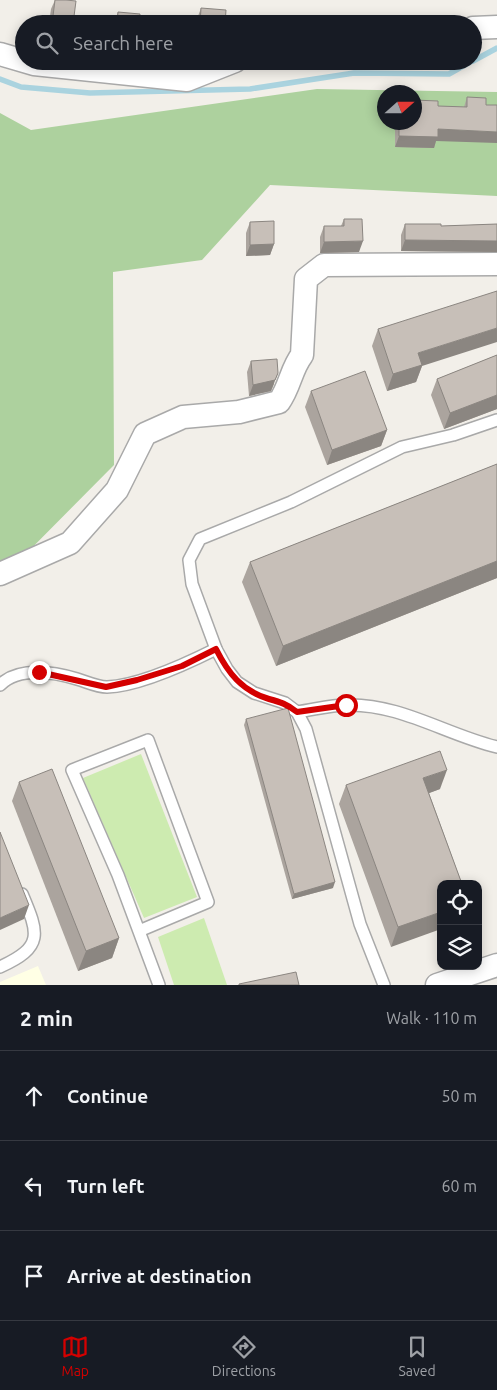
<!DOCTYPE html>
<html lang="en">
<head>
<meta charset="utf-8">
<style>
	:root { --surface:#171b24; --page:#20242c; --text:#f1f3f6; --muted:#9ea1a6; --line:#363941; --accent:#d40000 }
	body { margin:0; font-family:Ubuntu,sans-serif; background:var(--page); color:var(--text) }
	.controls { position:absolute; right:15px; bottom:15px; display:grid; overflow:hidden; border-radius:10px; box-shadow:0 2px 12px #0003 }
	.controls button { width:45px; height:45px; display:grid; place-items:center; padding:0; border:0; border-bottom:1px solid var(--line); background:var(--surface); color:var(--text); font:25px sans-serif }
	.compass { position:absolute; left:377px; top:85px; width:45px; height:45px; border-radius:50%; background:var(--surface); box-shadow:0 2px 12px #0003; rotate:69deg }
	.stop { position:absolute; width:15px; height:15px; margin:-11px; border:4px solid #d40000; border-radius:50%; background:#fff }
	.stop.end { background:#d40000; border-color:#fff; box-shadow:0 1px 5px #0008 }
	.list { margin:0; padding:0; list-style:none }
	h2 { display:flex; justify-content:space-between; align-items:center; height:65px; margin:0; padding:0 20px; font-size:21px }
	h2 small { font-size:16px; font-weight:400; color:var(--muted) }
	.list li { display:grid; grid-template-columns:32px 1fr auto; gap:15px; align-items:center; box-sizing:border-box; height:90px; padding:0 20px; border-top:1px solid var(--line) }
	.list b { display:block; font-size:19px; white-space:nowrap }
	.list em { font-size:16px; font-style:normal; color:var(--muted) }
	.icon { flex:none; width:28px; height:28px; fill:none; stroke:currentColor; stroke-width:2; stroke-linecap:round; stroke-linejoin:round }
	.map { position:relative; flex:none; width:497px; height:985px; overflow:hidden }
	.search { position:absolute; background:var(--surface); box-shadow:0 2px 12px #0003; left:15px; right:15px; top:15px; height:55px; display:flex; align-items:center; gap:12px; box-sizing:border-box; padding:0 18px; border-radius:28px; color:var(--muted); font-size:19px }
	.sheet { height:335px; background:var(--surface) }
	nav { display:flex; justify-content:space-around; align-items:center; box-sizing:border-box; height:70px; border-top:1px solid var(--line); background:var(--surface); font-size:14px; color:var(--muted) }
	nav a { display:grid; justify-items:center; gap:2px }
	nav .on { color:var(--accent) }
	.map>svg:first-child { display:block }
	.education { fill:#ffffe5 }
	.grass { fill:#cdebb0 }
	.forest { fill:#add19e; fill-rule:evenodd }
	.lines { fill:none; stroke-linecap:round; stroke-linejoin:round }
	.stream { stroke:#aad3df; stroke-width:5.5 }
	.service-casing { stroke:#a9a9a9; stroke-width:14 }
	.minor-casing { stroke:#a9a9a9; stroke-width:25 }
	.service { stroke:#fff; stroke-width:11 }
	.minor { stroke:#fff; stroke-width:22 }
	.wall { fill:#aba49e }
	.shaded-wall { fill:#8b8681 }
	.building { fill:#c7bfb8; stroke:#8b8681 }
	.route { stroke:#d40000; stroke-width:6 }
</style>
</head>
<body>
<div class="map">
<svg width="497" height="985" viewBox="0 0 497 985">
	<rect width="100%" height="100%" fill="#f2efe9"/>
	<polygon class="education" points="38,966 46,985 0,985 0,982"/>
	<g class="grass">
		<polygon points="141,754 197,897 144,918 83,778"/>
		<polygon points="204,918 227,985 174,985 158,937"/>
	</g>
	<path class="forest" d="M317,89L497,92V196L270,185L202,260L113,272L114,465L0,580V113L31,130ZM384,92H414V122H384Z"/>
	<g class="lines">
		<g class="stream">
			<polyline points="473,61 497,48"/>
			<polyline points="0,79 21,87 90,93 250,89 354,73 449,74 472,61"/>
		</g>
		<g class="service-casing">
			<g id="service">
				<path d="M0,685C19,666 54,672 77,679C87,682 97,687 107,687C138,686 188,663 216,649"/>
				<path d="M297,712C313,710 330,705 346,705C399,703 447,735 497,747"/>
				<polyline points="139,931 208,902 148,740 72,770 118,875 159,985"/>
				<path d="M0,967C44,947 39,934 22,894"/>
				<polyline points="384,985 360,924 306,729 297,712 285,703 254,693 237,682 227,669 216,649 192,584 189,560 200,539 291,502 402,447 453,435 497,420"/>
			</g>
		</g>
		<g class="minor-casing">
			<g id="minor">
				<polyline points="473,28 497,27"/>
				<polyline points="0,54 34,64 187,80 235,61"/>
				<path d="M0,574L70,543L117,490L145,434L183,417L239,412L279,402C290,387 291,369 302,355L306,279L324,265L497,264"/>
				<polyline points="437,985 497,965"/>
			</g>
		</g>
		<use href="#service" class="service"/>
		<use href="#minor" class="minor"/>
	</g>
	<g class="wall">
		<polygon points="55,0 73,24 49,24 51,9"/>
		<polygon points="201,8 225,24 197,24 197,19"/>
		<polygon points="118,12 139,24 114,24"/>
		<polygon points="467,97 486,105 436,141 434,148 395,147 395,122 414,122 438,106 464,107"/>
		<polygon points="344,219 359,252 320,253 320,237 324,226 341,226"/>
		<polygon points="250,222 274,244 270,255 246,256 246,233"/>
		<polygon points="405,224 441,226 497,224 497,252 401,251 401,235"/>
		<polygon points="378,329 422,366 416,382 387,391 372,346"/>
		<polygon points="497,355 497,409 444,429 431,395 437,379"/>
		<polygon points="251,361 274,384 271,391 249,396 247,372"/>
		<polygon points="311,391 387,430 381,446 327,465 305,407"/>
		<polygon points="497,464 497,578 276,666 242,582 250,562"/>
		<polygon points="246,719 333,888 292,899 244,725"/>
		<polygon points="19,782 119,938 112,958 78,971 12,801"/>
		<polygon points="346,785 440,789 429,793 462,884 391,947 339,804"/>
	</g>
	<g class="shaded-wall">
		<polygon points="438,129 497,132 497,143 436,141 434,148 395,147 399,136"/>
		<polygon points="405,240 497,241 497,252 401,251"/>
		<polygon points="363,241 359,252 320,253 324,242"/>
		<polygon points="274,244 270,255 246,256 250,245"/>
		<polygon points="497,328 497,342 422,366 416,382 387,391 393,374 418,353"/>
		<polygon points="278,373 271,391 249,396 253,385"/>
		<polygon points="497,395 497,409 444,429 450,413"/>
		<polygon points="387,430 381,446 327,465 332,450"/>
		<polygon points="497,561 497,578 276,666 283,646"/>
		<polygon points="447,770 440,789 416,798 423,778"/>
		<polygon points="335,882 333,888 292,899 294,894"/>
		<polygon points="29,905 24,919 0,930 0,918"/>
		<polygon points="441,912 441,929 391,947 398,927"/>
		<polygon points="119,938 112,958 78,971 86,951"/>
	</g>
	<g class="building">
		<polygon points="55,0 66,0 76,1 73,24 52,24"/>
		<polygon points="201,8 226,10 225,24 200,24"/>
		<polygon points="118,12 140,14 139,24 117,24"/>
		<polygon points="467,97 486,98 486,105 497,105 497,132 438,129 438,137 399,136 399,122 414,122 414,100 438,101 438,106 467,107"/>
		<polygon points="344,219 362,219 363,241 324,242 324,226 344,226"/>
		<polygon points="274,221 274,244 250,245 250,222"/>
		<polygon points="405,224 441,224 441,226 497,224 497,241 405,240"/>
		<polygon points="497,291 497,328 418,353 422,365 393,374 378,329"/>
		<polygon points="497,355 497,395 450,413 437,379"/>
		<polygon points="277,359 278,373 275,380 253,385 251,361"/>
		<polygon points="365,371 387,430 332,450 311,391"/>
		<polygon points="497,464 497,561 283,646 250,562"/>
		<polygon points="288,708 335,882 294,894 246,719"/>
		<polygon points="440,751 447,770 423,778 462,884 441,884 441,912 398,927 346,785"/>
		<polygon points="52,769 119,938 86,951 19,782"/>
		<polygon points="0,832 29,905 0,918"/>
		<polygon points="296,972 299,985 239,985 239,984"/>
	</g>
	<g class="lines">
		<path class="route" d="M39,672L106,687L137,680L182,666L216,649C228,673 242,691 269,699C280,702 287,704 297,712L346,705"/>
	</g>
</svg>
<div class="controls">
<button><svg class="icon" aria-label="locate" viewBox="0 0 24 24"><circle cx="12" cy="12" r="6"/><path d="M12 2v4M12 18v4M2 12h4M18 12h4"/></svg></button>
<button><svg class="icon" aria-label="layers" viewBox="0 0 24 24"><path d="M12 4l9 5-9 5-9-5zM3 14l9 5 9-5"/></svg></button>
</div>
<svg class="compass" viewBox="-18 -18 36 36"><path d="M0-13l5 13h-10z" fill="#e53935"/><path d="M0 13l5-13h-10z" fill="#9ea1a6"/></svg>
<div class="stop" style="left:346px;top:705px"></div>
<div class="stop end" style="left:39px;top:672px"></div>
<div class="search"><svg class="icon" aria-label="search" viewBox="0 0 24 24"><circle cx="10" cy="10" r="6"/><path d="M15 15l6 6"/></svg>Search here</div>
</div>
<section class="sheet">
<h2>2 min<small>Walk · 110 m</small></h2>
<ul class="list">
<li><svg class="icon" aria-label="ahead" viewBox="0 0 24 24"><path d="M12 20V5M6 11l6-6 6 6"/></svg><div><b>Continue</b></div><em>50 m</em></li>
<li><svg class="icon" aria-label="left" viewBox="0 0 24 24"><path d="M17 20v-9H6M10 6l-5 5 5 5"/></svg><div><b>Turn left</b></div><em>60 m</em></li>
<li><svg class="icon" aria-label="arrive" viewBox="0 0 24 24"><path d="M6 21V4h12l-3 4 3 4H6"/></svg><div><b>Arrive at destination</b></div></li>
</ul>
</section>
<nav>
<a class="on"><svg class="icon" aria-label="map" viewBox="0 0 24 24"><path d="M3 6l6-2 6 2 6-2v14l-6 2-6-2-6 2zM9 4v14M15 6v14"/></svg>Map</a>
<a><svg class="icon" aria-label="directions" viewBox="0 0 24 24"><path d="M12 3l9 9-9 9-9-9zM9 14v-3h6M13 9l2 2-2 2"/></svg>Directions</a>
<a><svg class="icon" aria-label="saved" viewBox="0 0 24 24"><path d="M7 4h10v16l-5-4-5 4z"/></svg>Saved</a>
</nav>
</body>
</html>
